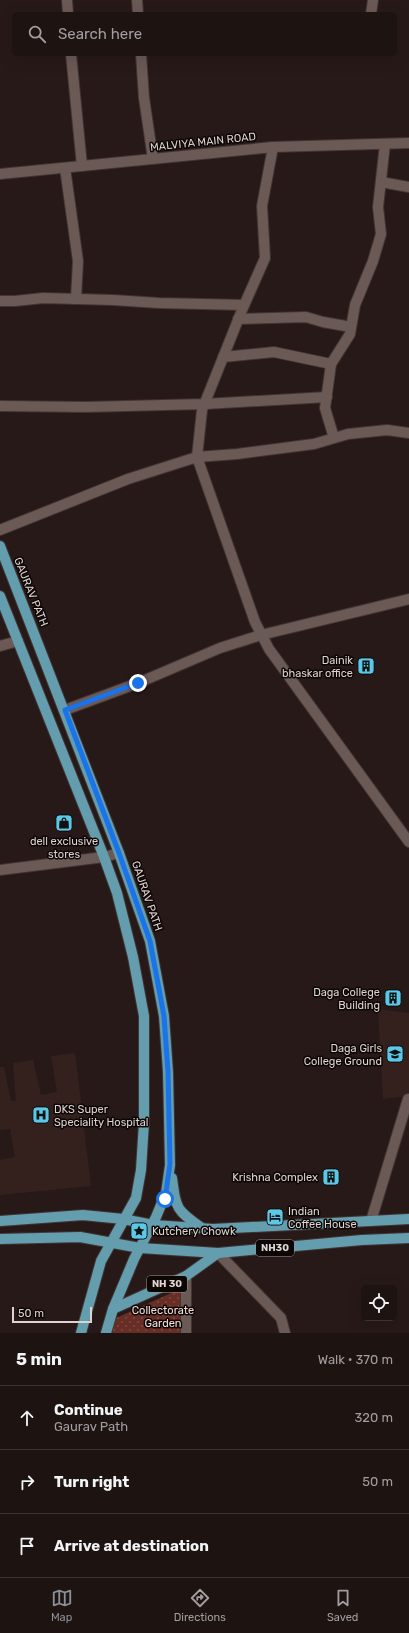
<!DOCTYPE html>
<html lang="en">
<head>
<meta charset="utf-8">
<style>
	:root { --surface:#1d1311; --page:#2a201f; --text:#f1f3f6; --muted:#a09e9f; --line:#3b3231; --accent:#8c9099 }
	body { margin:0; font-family:Rubik,sans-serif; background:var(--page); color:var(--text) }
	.controls { position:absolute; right:12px; bottom:12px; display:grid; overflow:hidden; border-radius:6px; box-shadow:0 4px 16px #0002 }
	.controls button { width:36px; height:36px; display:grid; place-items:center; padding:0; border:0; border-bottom:1px solid var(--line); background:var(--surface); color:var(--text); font:20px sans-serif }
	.scale { position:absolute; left:12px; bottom:10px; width:80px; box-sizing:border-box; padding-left:4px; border:2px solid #ddd3d1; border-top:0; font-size:11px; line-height:14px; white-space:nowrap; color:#ddd3d1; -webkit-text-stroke:3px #0c0605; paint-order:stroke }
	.stop { position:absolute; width:12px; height:12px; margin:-9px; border:3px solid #1a73e8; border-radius:50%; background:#fff }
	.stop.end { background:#1a73e8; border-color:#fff; box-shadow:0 1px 4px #0008 }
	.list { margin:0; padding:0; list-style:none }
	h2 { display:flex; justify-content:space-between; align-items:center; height:52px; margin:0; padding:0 16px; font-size:17px }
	h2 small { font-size:13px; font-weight:400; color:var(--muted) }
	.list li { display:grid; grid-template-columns:26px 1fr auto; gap:12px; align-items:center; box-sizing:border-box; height:64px; padding:0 16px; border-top:1px solid var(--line) }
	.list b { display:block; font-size:15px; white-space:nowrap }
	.list p { margin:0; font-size:13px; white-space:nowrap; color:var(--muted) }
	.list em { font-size:13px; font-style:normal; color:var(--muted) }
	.icon { flex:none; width:22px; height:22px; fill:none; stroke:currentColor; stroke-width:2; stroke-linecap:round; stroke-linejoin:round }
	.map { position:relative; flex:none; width:409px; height:1333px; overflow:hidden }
	.search { position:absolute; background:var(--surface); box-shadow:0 4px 16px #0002; left:12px; right:12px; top:12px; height:44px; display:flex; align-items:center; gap:10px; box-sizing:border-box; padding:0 14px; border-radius:6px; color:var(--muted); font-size:15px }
	.sheet { height:244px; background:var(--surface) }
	nav { display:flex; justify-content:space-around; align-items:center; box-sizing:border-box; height:56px; border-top:1px solid var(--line); background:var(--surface); font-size:11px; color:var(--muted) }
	nav a { display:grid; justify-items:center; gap:2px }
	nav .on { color:var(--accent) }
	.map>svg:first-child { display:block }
	.built { fill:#34211d }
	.green { fill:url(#green-dots) }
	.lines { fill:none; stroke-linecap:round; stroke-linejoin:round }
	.street-casing { stroke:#403634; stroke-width:12 }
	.secondary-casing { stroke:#403634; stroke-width:12 }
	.primary-casing { stroke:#403634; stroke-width:12 }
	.street { stroke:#6b5956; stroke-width:10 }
	.secondary { stroke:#6b5956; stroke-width:10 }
	.primary { stroke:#639dae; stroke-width:10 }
	.route { stroke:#1a73e8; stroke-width:5 }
	.labels { text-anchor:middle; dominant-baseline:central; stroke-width:3; stroke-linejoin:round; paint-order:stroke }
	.shield { fill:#0c0605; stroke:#9e9694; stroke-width:1 }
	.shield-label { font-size:10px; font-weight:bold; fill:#ddd3d1 }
	.street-label { font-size:11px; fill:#ddd3d1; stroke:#0c0605 }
	.poi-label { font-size:11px; fill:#ddd3d1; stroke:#0c0605; text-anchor:end }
	.park-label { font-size:11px; fill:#f3ddd9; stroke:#0c0605 }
</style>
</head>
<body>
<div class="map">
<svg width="409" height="1333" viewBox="0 0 409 1333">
	<defs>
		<pattern id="green-dots" width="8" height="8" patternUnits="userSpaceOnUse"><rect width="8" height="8" fill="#682d24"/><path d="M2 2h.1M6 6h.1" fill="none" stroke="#7d4b43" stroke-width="1.8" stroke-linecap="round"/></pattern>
	</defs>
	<rect width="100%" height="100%" fill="#271917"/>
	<g class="built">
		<polygon points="378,1009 409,1013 409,1096 383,1099"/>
		<polygon points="75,1053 91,1186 0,1195 0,1160 15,1157 10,1129 0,1130 0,1067 4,1067 11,1101 16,1101 13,1063 33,1060 41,1095 57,1092 51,1056"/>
	</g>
	<polygon class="green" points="180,1289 181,1333 112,1333 116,1318"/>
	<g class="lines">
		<g class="street-casing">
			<g id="street">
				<polyline points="67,0 68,14"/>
				<polyline points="137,0 138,14"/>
				<polyline points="371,14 373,0"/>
				<polyline points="71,54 82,166"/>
				<polyline points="141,54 144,98 153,159"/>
				<polyline points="273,147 262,206 265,258 242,310 202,410 197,457 237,454 314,444 348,434 387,430 409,433"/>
				<polyline points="65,168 78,261 76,299"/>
				<polyline points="381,182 409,187"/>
				<polyline points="0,301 15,301 43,298 113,300 159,303 244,305"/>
				<polyline points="238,319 306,317 323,322 351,327"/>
				<polyline points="223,357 274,352 331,364"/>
				<polyline points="0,406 86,407 205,404 327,397"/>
				<polyline points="334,438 325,408 331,364 350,334 355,305 373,261 381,234 378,207 385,144"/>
				<polyline points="0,646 18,641"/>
				<polyline points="65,710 138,683 220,648 261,635 409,599"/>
				<polyline points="0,870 104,857 119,853"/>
				<polyline points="371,1221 408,1099"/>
				<polyline points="218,1253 281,1318 285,1333"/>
				<polyline points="186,1276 186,1333"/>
			</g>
		</g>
		<g class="secondary-casing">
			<g id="secondary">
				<polyline points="0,174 273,147 409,143"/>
				<polyline points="0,530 128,479 197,457 255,622 269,649 409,842"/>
			</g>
		</g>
		<g class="primary-casing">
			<g id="primary">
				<polyline points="0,546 119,853 150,941 164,1016 168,1072 170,1165 166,1193 156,1217 134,1259 121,1290 113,1309 106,1333"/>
				<polyline points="0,596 104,857 117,893 133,957 144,1016 144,1122 141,1170 136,1198 101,1261 81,1333"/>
				<path d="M172,1178C176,1209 176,1210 202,1228"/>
				<polyline points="0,1221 83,1215 123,1219 153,1225 213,1229 409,1219"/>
				<polyline points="0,1239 80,1237 140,1248 218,1253 362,1240 409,1238"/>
				<polyline points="113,1309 186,1276 218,1253"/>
			</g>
		</g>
		<use href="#street" class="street"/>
		<use href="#secondary" class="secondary"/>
		<use href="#primary" class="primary"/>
	</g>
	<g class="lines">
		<polyline class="route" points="138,683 65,710 119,853 150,941 164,1016 168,1072 170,1164 165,1199"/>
	</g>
	<defs>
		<g id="building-square" transform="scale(0.9)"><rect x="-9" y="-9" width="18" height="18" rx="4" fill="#5ac8e6" stroke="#0c0605"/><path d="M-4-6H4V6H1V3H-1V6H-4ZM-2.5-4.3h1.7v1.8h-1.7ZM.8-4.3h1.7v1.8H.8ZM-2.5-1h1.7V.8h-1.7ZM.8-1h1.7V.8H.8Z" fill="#111"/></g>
		<g id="shop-square" transform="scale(0.9)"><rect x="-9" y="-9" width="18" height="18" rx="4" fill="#5ac8e6" stroke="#0c0605"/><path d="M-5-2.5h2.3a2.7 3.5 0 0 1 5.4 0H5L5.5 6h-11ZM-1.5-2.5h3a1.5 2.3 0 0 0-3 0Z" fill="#111"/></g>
		<g id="university-square" transform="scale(0.9)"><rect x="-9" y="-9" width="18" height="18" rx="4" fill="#5ac8e6" stroke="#0c0605"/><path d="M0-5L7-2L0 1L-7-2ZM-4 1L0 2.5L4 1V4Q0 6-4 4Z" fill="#111"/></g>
		<g id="hospital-square" transform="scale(0.9)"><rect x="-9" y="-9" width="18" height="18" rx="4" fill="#5ac8e6" stroke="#0c0605"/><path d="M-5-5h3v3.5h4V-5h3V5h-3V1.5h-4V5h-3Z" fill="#111"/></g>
		<g id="hotel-square" transform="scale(0.9)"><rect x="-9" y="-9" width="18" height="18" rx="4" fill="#5ac8e6" stroke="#0c0605"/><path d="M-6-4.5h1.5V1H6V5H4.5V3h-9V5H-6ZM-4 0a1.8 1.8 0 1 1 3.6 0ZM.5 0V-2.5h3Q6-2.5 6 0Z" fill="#111"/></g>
		<g id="sight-square" transform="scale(0.9)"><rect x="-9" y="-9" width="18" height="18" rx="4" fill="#5ac8e6" stroke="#0c0605"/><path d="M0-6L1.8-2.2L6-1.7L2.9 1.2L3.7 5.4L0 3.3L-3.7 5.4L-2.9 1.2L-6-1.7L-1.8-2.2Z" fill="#111"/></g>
	</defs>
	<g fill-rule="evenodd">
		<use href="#building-square" x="366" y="666"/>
		<use href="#shop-square" x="64" y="823"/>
		<use href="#building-square" x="393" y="998"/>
		<use href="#university-square" x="395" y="1054"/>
		<use href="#hospital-square" x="41" y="1115"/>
		<use href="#building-square" x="331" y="1177"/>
		<use href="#hotel-square" x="275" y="1217"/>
		<use href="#sight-square" x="139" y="1231"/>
	</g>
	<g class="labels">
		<g class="shield">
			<rect x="256" y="1240" width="38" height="16" rx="3"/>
			<rect x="147" y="1276" width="40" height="16" rx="3"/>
		</g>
		<g class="shield-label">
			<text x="275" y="1248">NH30</text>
			<text x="167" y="1284">NH 30</text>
		</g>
		<g class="street-label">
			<text transform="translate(203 142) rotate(-6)">MALVIYA MAIN ROAD</text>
			<text transform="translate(31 592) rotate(68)">GAURAV PATH</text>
			<text transform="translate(147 896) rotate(71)">GAURAV PATH</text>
		</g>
		<g class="poi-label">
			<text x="353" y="660">Dainik<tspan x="353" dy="13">bhaskar office</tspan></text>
			<text x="64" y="841" text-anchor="middle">dell exclusive<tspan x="64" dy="13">stores</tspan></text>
			<text x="380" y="992">Daga College<tspan x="380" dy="13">Building</tspan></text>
			<text x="382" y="1048">Daga Girls<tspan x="382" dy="13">College Ground</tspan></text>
			<text x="54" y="1109" text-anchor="start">DKS Super<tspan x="54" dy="13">Speciality Hospital</tspan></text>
			<text x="318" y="1177">Krishna Complex</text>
			<text x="288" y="1211" text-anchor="start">Indian<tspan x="288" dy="13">Coffee House</tspan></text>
			<text x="152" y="1231" text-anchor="start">Kutchery Chowk</text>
		</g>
		<g class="park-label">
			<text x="163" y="1310">Collectorate<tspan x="163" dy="13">Garden</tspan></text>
		</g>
	</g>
</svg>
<div class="controls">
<button><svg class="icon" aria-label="locate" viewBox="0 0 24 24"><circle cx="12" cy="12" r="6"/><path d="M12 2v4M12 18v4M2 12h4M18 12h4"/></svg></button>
</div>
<div class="scale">50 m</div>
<div class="stop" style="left:165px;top:1199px"></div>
<div class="stop end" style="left:138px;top:683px"></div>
<div class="search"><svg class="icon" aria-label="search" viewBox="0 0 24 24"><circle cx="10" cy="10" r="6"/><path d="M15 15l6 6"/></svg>Search here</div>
</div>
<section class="sheet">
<h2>5 min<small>Walk · 370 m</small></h2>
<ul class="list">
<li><svg class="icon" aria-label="ahead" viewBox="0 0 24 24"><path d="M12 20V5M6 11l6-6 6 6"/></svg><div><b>Continue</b><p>Gaurav Path</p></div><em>320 m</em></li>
<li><svg class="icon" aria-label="right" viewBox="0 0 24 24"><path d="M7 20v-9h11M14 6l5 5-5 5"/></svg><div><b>Turn right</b></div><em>50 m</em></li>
<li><svg class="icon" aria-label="arrive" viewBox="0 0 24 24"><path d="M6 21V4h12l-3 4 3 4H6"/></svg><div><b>Arrive at destination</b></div></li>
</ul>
</section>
<nav>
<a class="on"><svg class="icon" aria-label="map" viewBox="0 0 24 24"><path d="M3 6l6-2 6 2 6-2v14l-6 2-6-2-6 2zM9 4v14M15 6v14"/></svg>Map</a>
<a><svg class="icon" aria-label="directions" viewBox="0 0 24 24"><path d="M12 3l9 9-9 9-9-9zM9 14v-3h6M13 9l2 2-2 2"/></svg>Directions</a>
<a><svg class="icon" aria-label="saved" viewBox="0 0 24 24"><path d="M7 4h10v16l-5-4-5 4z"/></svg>Saved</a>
</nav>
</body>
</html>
